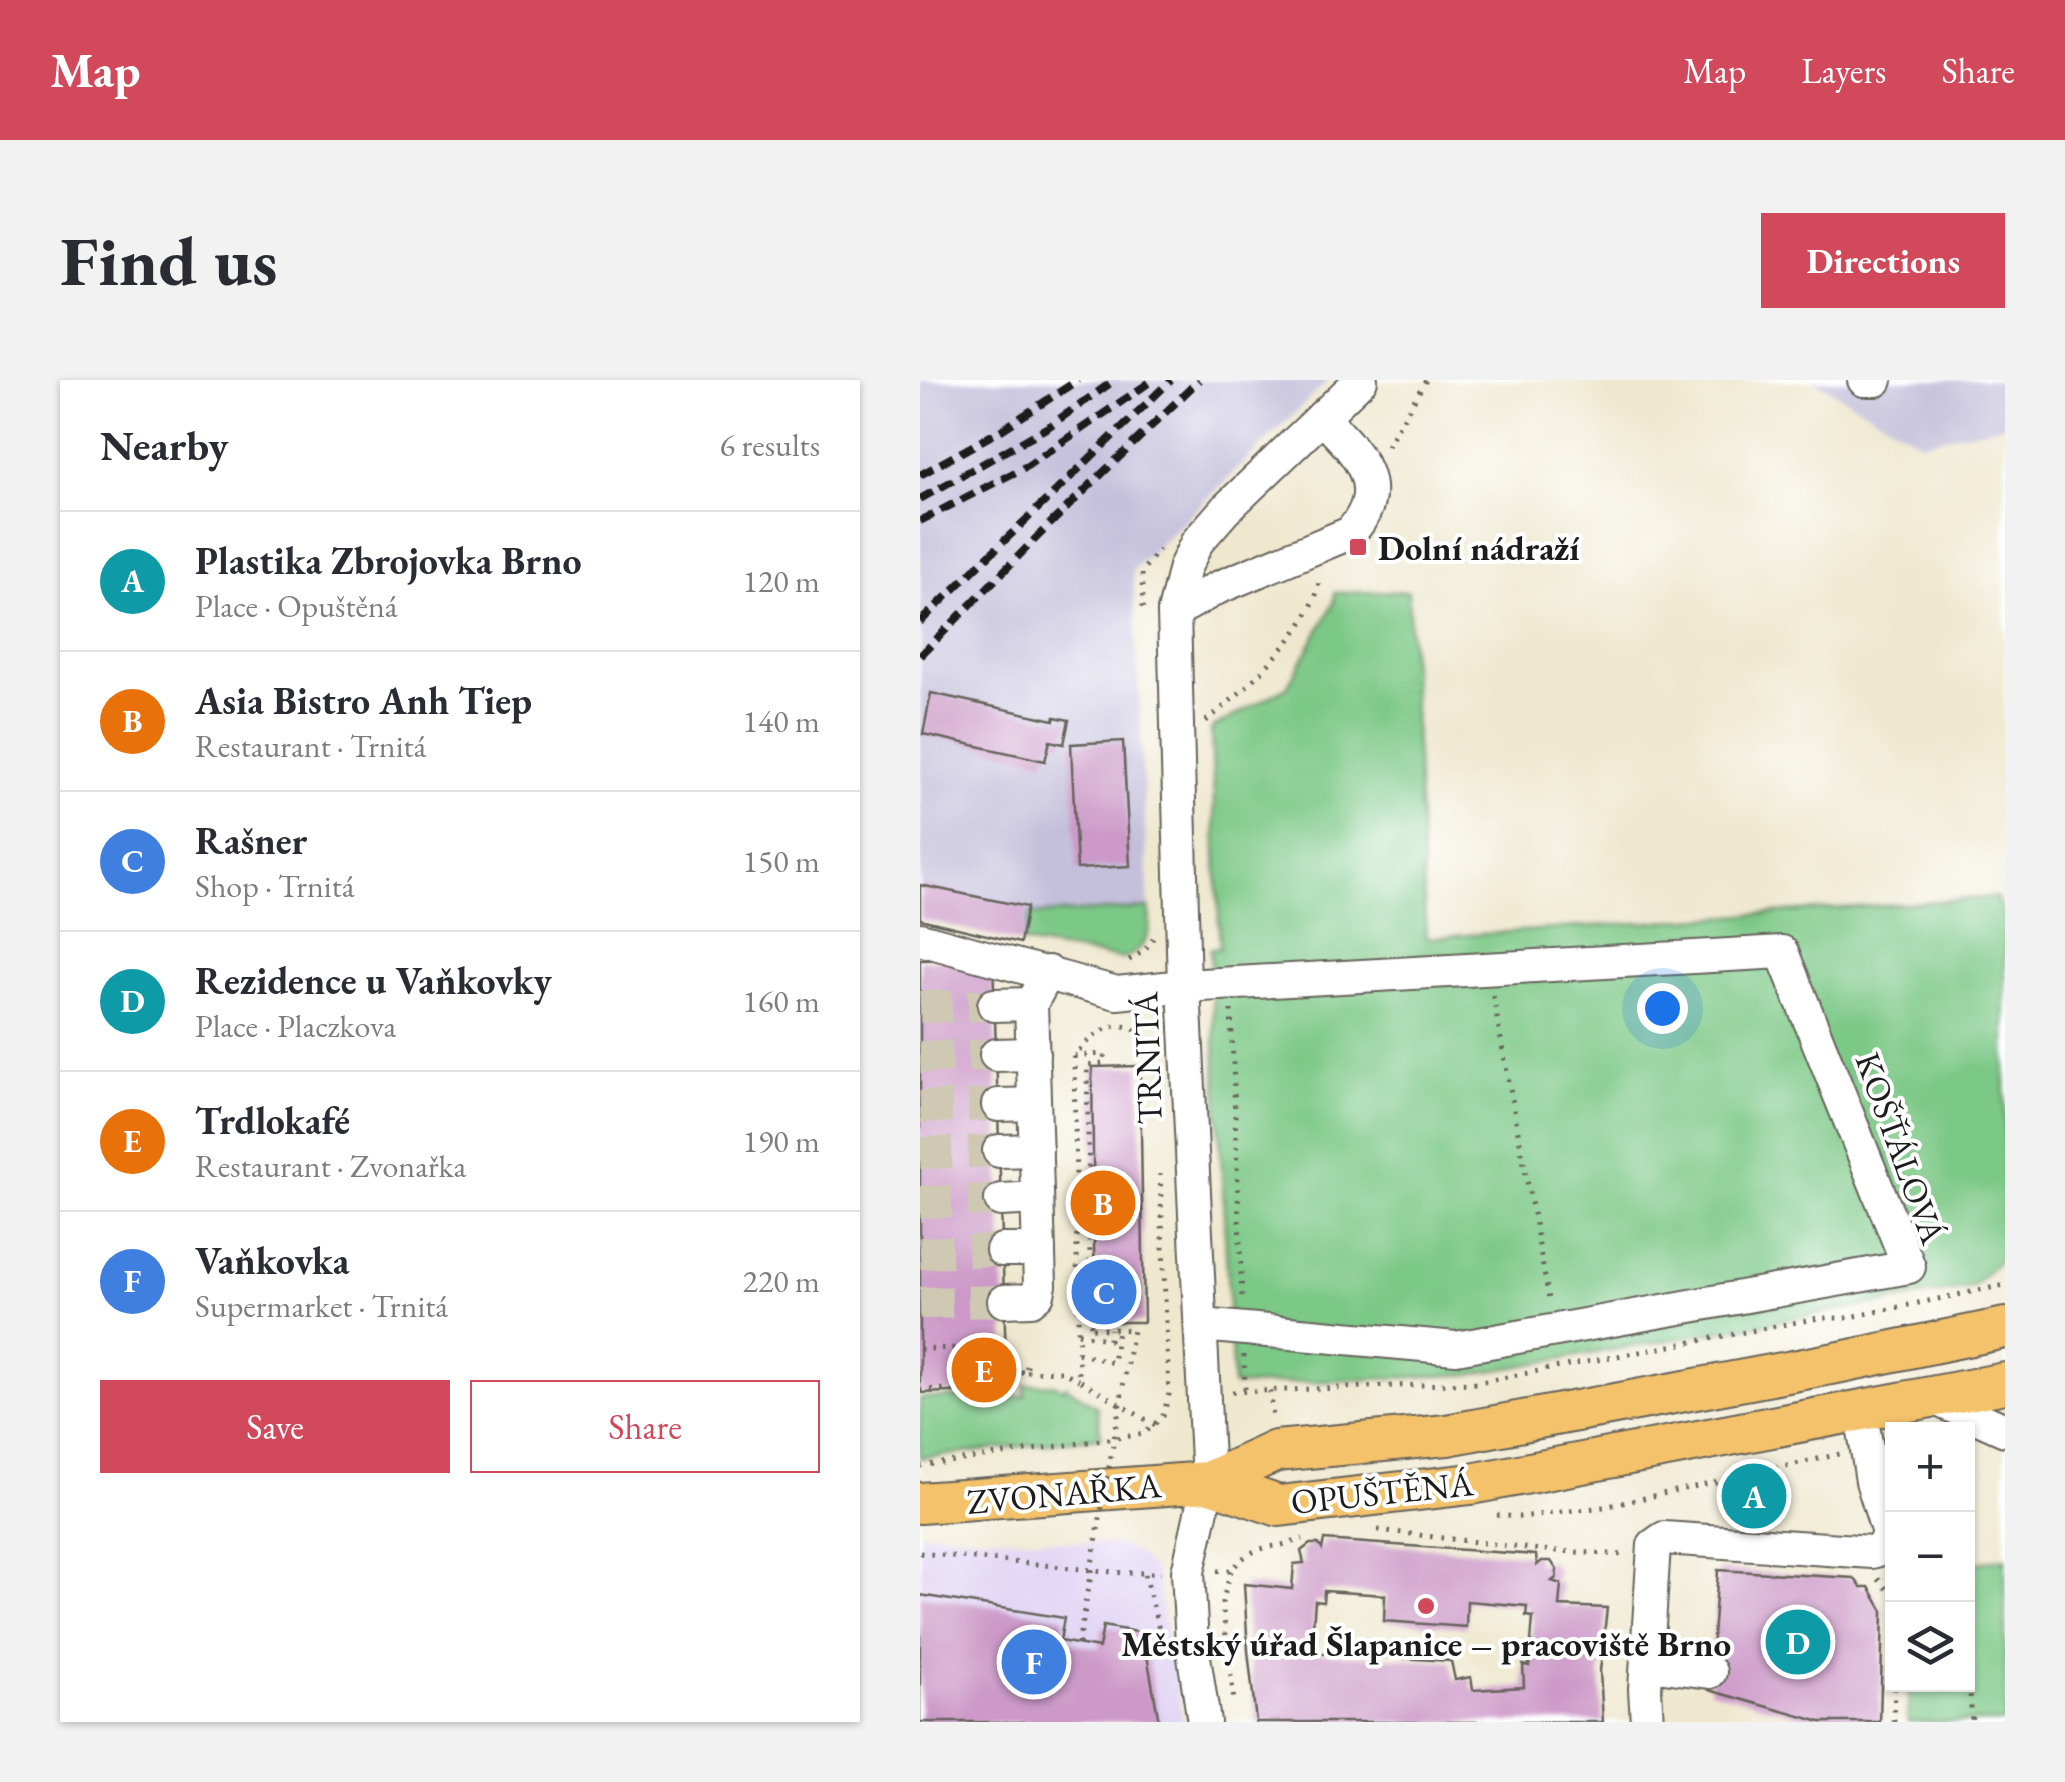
<!DOCTYPE html>
<html lang="en">
<head>
<meta charset="utf-8">
<style>
	:root { --surface:#fff; --page:#f2f2f3; --text:#2b2b33; --muted:#7c7c81; --line:#e1e1e2; --accent:#d1495b }
	body { margin:0; font-family:"EB Garamond",serif; background:var(--page); color:var(--text) }
	.controls { position:absolute; right:30px; bottom:30px; display:grid; overflow:hidden; border-radius:0px; box-shadow:0 2px 8px #0004 }
	.controls button { width:90px; height:90px; display:grid; place-items:center; padding:0; border:0; border-bottom:2px solid var(--line); background:var(--surface); color:var(--text); font:50px sans-serif }
	.you { position:absolute; left:742px; top:628px; width:35px; height:35px; margin:-25px; border:8px solid #fff; border-radius:50%; background:#1a73e8; box-shadow:0 0 0 15px #1a73e833 }
	.badge { display:grid; place-items:center; width:65px; height:65px; border-radius:50%; background:var(--accent); color:#fff; font-size:32px; font-weight:700 }
	.pin { position:absolute; translate:-50% -50%; border:5px solid #fff; box-shadow:0 2px 10px #0006 }
	.list { margin:0; padding:0; list-style:none }
	h2 { display:flex; justify-content:space-between; align-items:center; height:130px; margin:0; padding:0 40px; font-size:42px }
	h2 small { font-size:32px; font-weight:400; color:var(--muted) }
	.list li { display:grid; grid-template-columns:65px 1fr auto; gap:30px; align-items:center; box-sizing:border-box; height:140px; padding:0 40px; border-top:2px solid var(--line) }
	.list b { display:block; font-size:38px; white-space:nowrap }
	.list p { margin:0; font-size:32px; white-space:nowrap; color:var(--muted) }
	.list em { font-size:32px; font-style:normal; color:var(--muted) }
	.actions { display:flex; gap:20px; padding:30px 40px }
	.actions a { flex:1; padding:22px 0; border:2px solid var(--accent); border-radius:0px; text-align:center; font-size:35px; color:var(--accent) }
	.actions .main { background:var(--accent); color:#fff }
	.icon { flex:none; width:55px; height:55px; fill:none; stroke:currentColor; stroke-width:2; stroke-linecap:round; stroke-linejoin:round }
	.map { position:relative; flex:none; width:1085px; height:1342px; overflow:hidden; border-radius:0px }
	header { display:flex; align-items:center; gap:60px; box-sizing:border-box; height:140px; padding:0 50px; background:var(--accent); color:#fff }
	header strong { font-size:48px }
	nav { display:flex; gap:55px; margin-inline-start:auto; font-size:35px }
	.intro { display:flex; align-items:center; justify-content:space-between; box-sizing:border-box; height:240px; padding:0 60px }
	h1 { margin:0; font-size:70px }
	.button { padding:25px 45px; border-radius:0px; background:var(--accent); color:#fff; font-size:35px; font-weight:700 }
	main { display:flex; gap:60px; padding:0 60px }
	aside { flex:1; background:var(--surface); border-radius:0px; box-shadow:0 2px 8px #0004 }
	.map>svg:first-child { display:block }
	.built { fill:#e0d4f4 }
	.industrial { fill:#c4c0db }
	.green { fill:#7cc886; stroke:#4c7251; stroke-width:2.5 }
	.building { fill:#cc99c8; fill-rule:evenodd }
	.lines { fill:none; stroke-linecap:round; stroke-linejoin:round }
	.minor-tunnel { stroke:#cfc9b4; stroke-width:32; stroke-dasharray:32 16; stroke-linecap:butt }
	.minor-casing { stroke:#66635b; stroke-width:36 }
	.major-casing { stroke:#66635b; stroke-width:44 }
	.path { stroke:#66635b; stroke-width:5; stroke-dasharray:2.5 8; stroke-linecap:butt }
	.minor { stroke:#fff; stroke-width:32 }
	.major { stroke:#f4c26a; stroke-width:40 }
	.rail { stroke:#1c1c1c; stroke-width:8; stroke-dasharray:15 8; stroke-linecap:butt }
	.path-bridge { stroke:#66635b; stroke-width:5; stroke-dasharray:2.5 8; stroke-linecap:butt }
	.poi-dot { fill:#d1495b; stroke:#fff; stroke-width:4 }
	.labels { text-anchor:middle; dominant-baseline:central; stroke-width:8; stroke-linejoin:round; paint-order:stroke }
	.poi-label { font-size:35px; font-weight:bold; fill:#1c1c1c; stroke:#fff; text-anchor:start }
	.street-label { font-size:35px; fill:#1c1c1c; stroke:#fff }
</style>
</head>
<body>
<header>
<strong>Map</strong>
<nav><a>Map</a><a>Layers</a><a>Share</a></nav>
</header>
<div class="intro"><h1>Find us</h1><a class="button">Directions</a></div>
<main>
<aside>
<h2>Nearby<small>6 results</small></h2>
<ul class="list">
<li><span class="badge" style="background:#0f9aa8">A</span><div><b>Plastika Zbrojovka Brno</b><p>Place · Opuštěná</p></div><em>120 m</em></li>
<li><span class="badge" style="background:#e8710a">B</span><div><b>Asia Bistro Anh Tiep</b><p>Restaurant · Trnitá</p></div><em>140 m</em></li>
<li><span class="badge" style="background:#3f7fe0">C</span><div><b>Rašner</b><p>Shop · Trnitá</p></div><em>150 m</em></li>
<li><span class="badge" style="background:#0f9aa8">D</span><div><b>Rezidence u Vaňkovky</b><p>Place · Placzkova</p></div><em>160 m</em></li>
<li><span class="badge" style="background:#e8710a">E</span><div><b>Trdlokafé</b><p>Restaurant · Zvonařka</p></div><em>190 m</em></li>
<li><span class="badge" style="background:#3f7fe0">F</span><div><b>Vaňkovka</b><p>Supermarket · Trnitá</p></div><em>220 m</em></li>
</ul>
<div class="actions"><a class="main">Save</a><a>Share</a></div>
</aside>
<div class="map">
<svg width="1085" height="1342" viewBox="0 0 1085 1342">
	<rect width="100%" height="100%" fill="#fff"/>
	<filter id="ink" filterUnits="userSpaceOnUse"><feTurbulence type="fractalNoise" baseFrequency=".01" numOctaves="2"/><feDisplacementMap in="SourceGraphic" scale="20" xChannelSelector="R" yChannelSelector="G"/><feConvolveMatrix kernelMatrix="1 2 1 2 8 2 1 2 1" color-interpolation-filters="sRGB"/></filter>
	<filter id="wash" filterUnits="userSpaceOnUse"><feTurbulence type="fractalNoise" baseFrequency=".0048" numOctaves="4" result="noise"/><feDisplacementMap in="SourceGraphic" scale="40" xChannelSelector="R" yChannelSelector="G"/><feGaussianBlur stdDeviation="2.25" result="paint"/><feColorMatrix in="noise" values="0 0 0 0 0 0 0 0 0 0 0 0 0 0 0 0 0 1.4 0 .05"/><feComposite in="paint" operator="in"/></filter>
	<g filter="url(#wash)">
		<rect width="100%" height="100%" fill="#efe8cf"/>
		<polygon class="built" points="0,1152 194,1164 218,1173 235,1192 263,1342 0,1342"/>
		<g class="industrial">
			<polygon points="0,0 409,0 213,190 229,528 111,535 103,563 0,539"/>
			<polygon points="893,0 1085,0 1085,45 1000,62"/>
		</g>
		<g class="green">
			<polygon points="488,211 506,558 1076,517 1085,538 1085,874 1053,907 554,994 313,1006 290,569 300,568 291,349 367,307 414,223 415,213"/>
			<path d="M229,528C232,552 227,569 203,579L103,563L110,535Z"/>
			<polygon points="134,1004 143,1009 146,1006 177,1027 181,1057 0,1078 0,1018 105,1016 105,1005"/>
			<polygon points="1085,1178 1085,1342 988,1342 989,1305 1048,1304 1048,1185"/>
		</g>
		<g id="blocks">
			<g class="building">
				<polygon points="11,313 134,340 135,337 149,340 144,364 130,361 125,381 3,354"/>
				<polygon points="203,361 210,486 157,489 151,364"/>
				<polygon points="0,505 107,527 100,563 0,539"/>
				<polygon points="73,578 87,1010 0,1013 0,580"/>
				<polygon points="220,686 224,942 175,942 172,687"/>
				<path d="M404,1160L616,1175L617,1185L622,1181H631L637,1190L636,1198L632,1201L641,1204L639,1226L687,1228L680,1291L683,1342H336L328,1271L324,1204L372,1209L374,1184L384,1183L381,1171L390,1164H398L402,1169ZM404,1211L465,1215L464,1241L546,1247L547,1221L607,1226L606,1236L613,1237L609,1286L603,1285L604,1307L553,1310L551,1297L535,1300L531,1281L391,1273L395,1221L403,1222Z"/>
				<polygon points="798,1190 934,1198 941,1207 949,1207 963,1231 960,1342 901,1342 789,1310"/>
				<polygon points="0,1215 144,1238 140,1261 179,1268 183,1246 223,1253 239,1342 0,1342"/>
			</g>
		</g>
	</g>
	<g filter="url(#ink)">
		<use href="#blocks" fill-opacity="0" stroke="#66635b" stroke-width="2.5"/>
		<g class="lines">
			<g class="minor-tunnel">
				<polyline points="0,627 74,625"/>
				<polyline points="0,677 76,675"/>
				<polyline points="0,727 78,725"/>
				<polyline points="0,773 79,771"/>
				<polyline points="0,822 81,820"/>
				<polyline points="0,873 82,870"/>
				<polyline points="0,923 84,921"/>
			</g>
			<g class="minor-casing">
				<g id="minor">
					<polyline points="944,0 956,0"/>
					<path d="M254,232L297,208L430,153C472,106 437,73 402,37"/>
					<polyline points="0,559 197,613 264,606 862,572 989,887 536,968 281,945"/>
					<polyline points="74,625 111,624"/>
					<polyline points="76,675 113,674"/>
					<polyline points="78,725 114,724"/>
					<polyline points="79,771 116,770"/>
					<polyline points="81,820 117,818"/>
					<polyline points="82,870 119,870"/>
					<polyline points="84,921 111,920 118,914 120,905 111,624 128,592"/>
					<polyline points="1013,1018 1085,1050"/>
					<polyline points="728,1284 790,1292"/>
					<polyline points="284,1342 272,1264 268,1192 288,1102 264,606 254,232 265,187 277,162 305,130 441,0"/>
					<polyline points="727,1342 725,1309 734,1165 744,1158 952,1172 962,1169 968,1153 952,1101 941,1032"/>
				</g>
			</g>
			<g class="major-casing">
				<g id="major">
					<polyline points="288,1102 359,1126 551,1104 1085,1003"/>
					<polyline points="0,1123 288,1102 356,1071 527,1055 916,983 1085,948"/>
				</g>
			</g>
			<g class="path">
				<polyline points="467,66 506,0"/>
				<polyline points="223,228 222,191 239,170"/>
				<path d="M286,341C321,314 401,242 399,196"/>
				<polyline points="209,580 224,571 233,558"/>
				<polyline points="573,616 630,925"/>
				<polyline points="311,630 322,919"/>
				<polyline points="154,676 184,674 185,683 167,685 171,948"/>
				<polyline points="158,953 189,960 190,949"/>
				<polyline points="0,969 80,967 81,992"/>
				<polyline points="158,973 193,983 198,950"/>
				<polyline points="324,975 325,1012"/>
				<polyline points="107,992 141,991 159,1000"/>
				<polyline points="0,1010 81,1007 81,992 107,992 107,982"/>
				<polyline points="350,1011 353,1039"/>
				<polyline points="312,1012 555,1003 899,938 926,938 1085,905"/>
				<path d="M235,1045L159,1000L154,676C184,639 219,630 236,683"/>
				<polyline points="0,1086 224,1054 243,1036 249,1014 240,794"/>
				<polyline points="577,1135 600,1137 684,1127 920,1074"/>
				<polyline points="458,1150 621,1170 706,1175"/>
				<polyline points="362,1165 383,1159"/>
				<polyline points="0,1173 203,1193 241,1193"/>
				<path d="M297,1191H311C325,1172 339,1168 362,1165"/>
				<polyline points="311,1191 302,1223 314,1321"/>
				<polyline points="225,1194 239,1250"/>
				<polyline points="958,1199 972,1214"/>
				<polyline points="159,1264 172,1189"/>
				<polyline points="1048,1284 1052,1342"/>
				<polyline points="974,1342 975,1304"/>
			</g>
			<use href="#minor" class="minor"/>
			<use href="#major" class="major"/>
			<g class="rail">
				<polyline points="0,95 83,49 158,0"/>
				<polyline points="0,119 128,47 195,0"/>
				<polyline points="0,141 107,86 233,0"/>
				<polyline points="0,242 251,0"/>
				<polyline points="0,276 131,143 279,0"/>
			</g>
			<polyline class="path-bridge" points="158,1264 213,950 171,948"/>
		</g>
	</g>
	<g class="poi-dot">
		<rect x="428" y="157" width="20" height="20" rx="5"/>
		<circle cx="506" cy="1226" r="10"/>
	</g>
	<g class="labels">
		<g class="poi-label">
			<text x="458" y="167">Dolní nádraží</text>
			<text x="506" y="1263" text-anchor="middle">Městský úřad Šlapanice – pracoviště Brno</text>
		</g>
		<g class="street-label">
			<text transform="translate(227 678) rotate(-92)">TRNITÁ</text>
			<text transform="translate(981 768) rotate(70)">KOŠŤÁLOVÁ</text>
			<text transform="translate(462 1112) rotate(-6)">OPUŠTĚNÁ</text>
			<text transform="translate(144 1113) rotate(-5)">ZVONAŘKA</text>
		</g>
	</g>
</svg>
<div class="controls">
<button>+</button>
<button>−</button>
<button><svg class="icon" aria-label="layers" viewBox="0 0 24 24"><path d="M12 4l9 5-9 5-9-5zM3 14l9 5 9-5"/></svg></button>
</div>
<div class="you"></div>
<div class="pin badge" style="left:834px;top:1116px;background:#0f9aa8">A</div>
<div class="pin badge" style="left:183px;top:823px;background:#e8710a">B</div>
<div class="pin badge" style="left:184px;top:912px;background:#3f7fe0">C</div>
<div class="pin badge" style="left:878px;top:1262px;background:#0f9aa8">D</div>
<div class="pin badge" style="left:64px;top:990px;background:#e8710a">E</div>
<div class="pin badge" style="left:114px;top:1282px;background:#3f7fe0">F</div>
</div>
</main>
</body>
</html>
